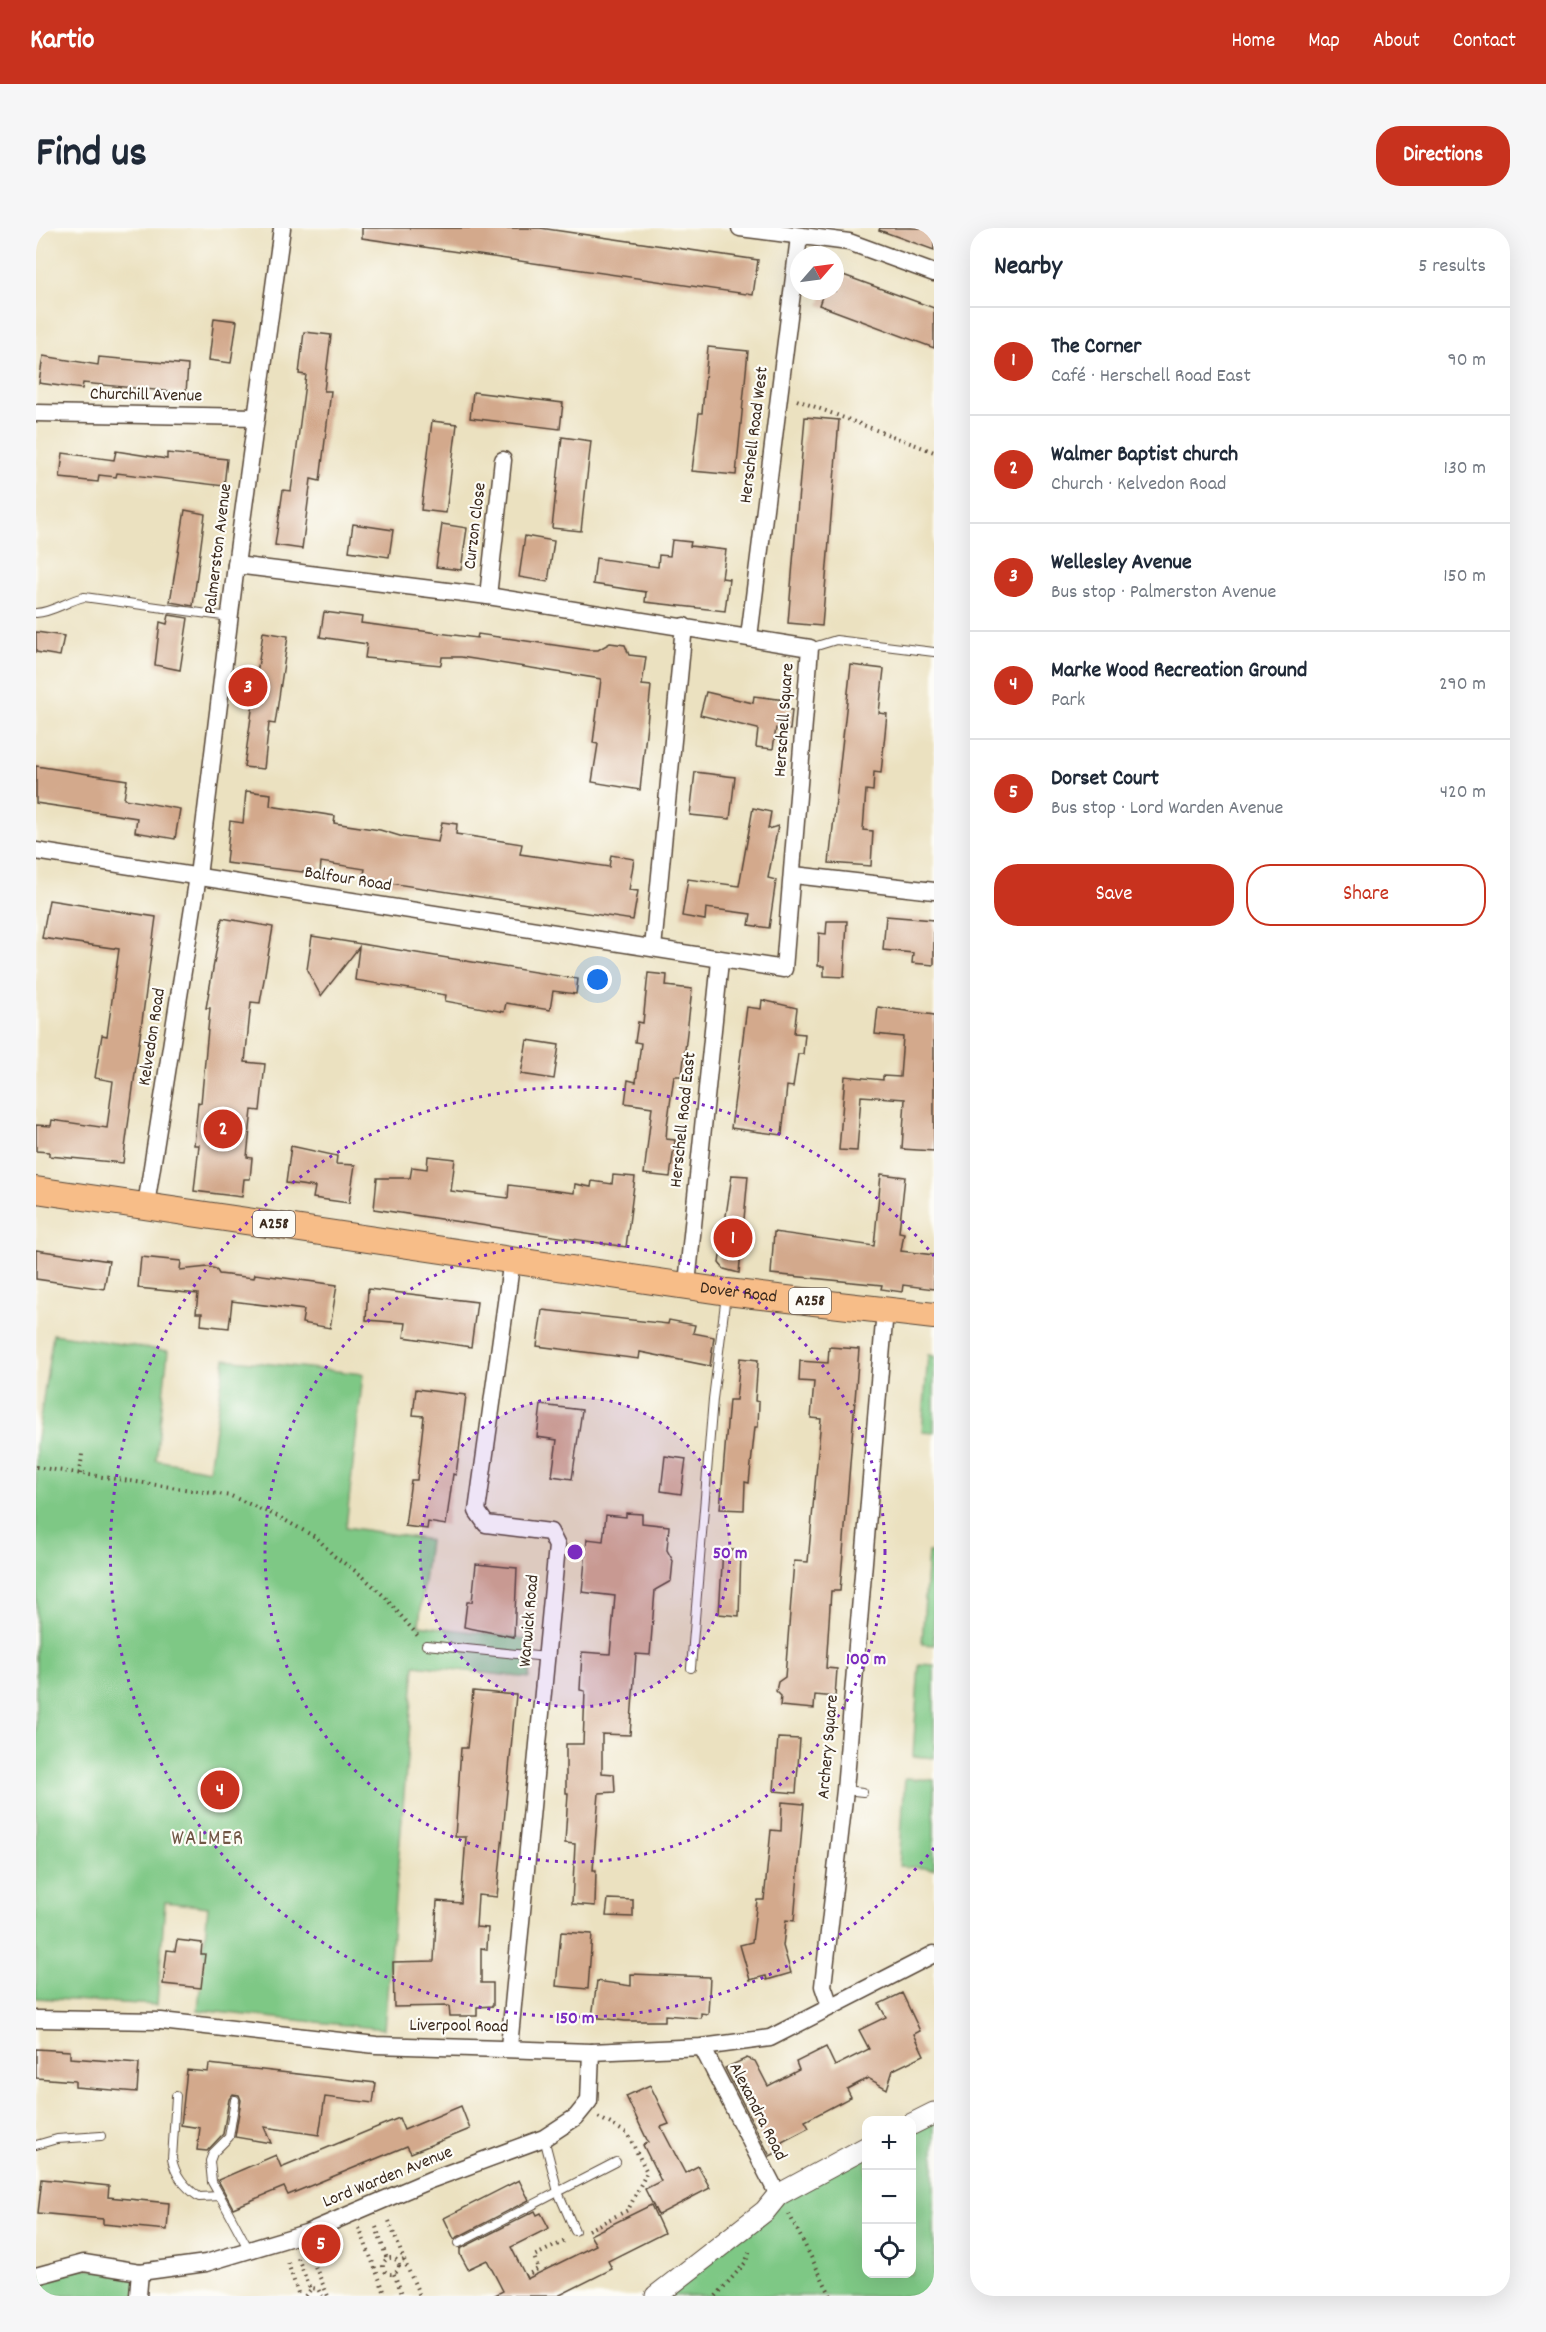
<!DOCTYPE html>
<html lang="en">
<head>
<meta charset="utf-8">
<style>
	:root { --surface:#fff; --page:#f6f6f7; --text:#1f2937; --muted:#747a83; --line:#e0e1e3; --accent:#c8321e }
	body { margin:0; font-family:Dekko,sans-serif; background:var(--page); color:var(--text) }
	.controls { position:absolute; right:18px; bottom:18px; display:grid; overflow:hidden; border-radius:12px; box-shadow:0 6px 24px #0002 }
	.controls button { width:54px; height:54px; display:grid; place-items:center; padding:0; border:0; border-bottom:2px solid var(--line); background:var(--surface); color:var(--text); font:30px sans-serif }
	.compass { position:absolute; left:754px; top:18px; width:54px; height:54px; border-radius:50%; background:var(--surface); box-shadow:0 6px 24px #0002; rotate:62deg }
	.you { position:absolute; left:562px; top:752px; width:21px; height:21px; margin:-15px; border:4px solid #fff; border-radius:50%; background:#1a73e8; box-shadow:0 0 0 9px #1a73e833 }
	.badge { display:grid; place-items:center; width:39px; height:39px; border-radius:50%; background:var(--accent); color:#fff; font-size:20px; font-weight:700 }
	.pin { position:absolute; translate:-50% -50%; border:3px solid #fff; box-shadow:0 2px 6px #0006 }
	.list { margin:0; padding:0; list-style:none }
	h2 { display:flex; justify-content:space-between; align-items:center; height:78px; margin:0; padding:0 24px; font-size:26px }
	h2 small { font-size:20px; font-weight:400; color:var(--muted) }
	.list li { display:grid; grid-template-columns:39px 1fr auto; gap:18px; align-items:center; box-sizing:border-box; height:108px; padding:0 24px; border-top:2px solid var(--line) }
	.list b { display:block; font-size:22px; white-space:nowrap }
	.list p { margin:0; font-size:20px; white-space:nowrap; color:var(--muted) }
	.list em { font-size:20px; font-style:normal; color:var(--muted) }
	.actions { display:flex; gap:12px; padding:18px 24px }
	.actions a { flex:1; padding:14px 0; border:2px solid var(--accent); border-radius:24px; text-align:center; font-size:21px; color:var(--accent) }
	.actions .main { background:var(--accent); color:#fff }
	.icon { flex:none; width:33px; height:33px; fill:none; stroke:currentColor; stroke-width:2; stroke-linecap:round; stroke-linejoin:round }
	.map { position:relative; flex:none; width:898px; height:2068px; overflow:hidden; border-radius:24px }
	header { display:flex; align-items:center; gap:36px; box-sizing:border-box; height:84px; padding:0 30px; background:var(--accent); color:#fff }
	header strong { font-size:28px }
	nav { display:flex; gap:33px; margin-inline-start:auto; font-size:21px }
	.intro { display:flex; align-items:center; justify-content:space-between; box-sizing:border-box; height:144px; padding:0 36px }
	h1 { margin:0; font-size:42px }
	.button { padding:15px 27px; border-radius:24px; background:var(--accent); color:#fff; font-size:21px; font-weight:700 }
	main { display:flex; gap:36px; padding:0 36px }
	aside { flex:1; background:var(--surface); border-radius:24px; box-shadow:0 6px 24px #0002 }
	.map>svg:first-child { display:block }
	.green { fill:#7ec885; stroke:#5c7952; stroke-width:1.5 }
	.building { fill:#d3a98c }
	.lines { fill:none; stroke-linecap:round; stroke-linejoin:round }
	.service-casing { stroke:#554536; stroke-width:10 }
	.minor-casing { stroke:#554536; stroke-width:19 }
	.tertiary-casing { stroke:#554536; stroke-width:23 }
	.primary-casing { stroke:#554536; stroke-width:28 }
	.path { stroke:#554536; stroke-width:4; stroke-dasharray:1.5 4.5; stroke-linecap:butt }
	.service { stroke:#fff; stroke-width:8 }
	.minor { stroke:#fff; stroke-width:16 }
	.tertiary { stroke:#fff; stroke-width:21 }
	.primary { stroke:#f7bd88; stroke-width:26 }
	.ring { fill:none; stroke:#7b2cbf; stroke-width:3; stroke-dasharray:3 6 }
	.labels { text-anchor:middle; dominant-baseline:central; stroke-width:4.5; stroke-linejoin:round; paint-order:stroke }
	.shield { fill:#fdfcf7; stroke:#75695f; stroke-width:1.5 }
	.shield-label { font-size:16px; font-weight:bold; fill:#3b2a1e }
	.street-label { font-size:18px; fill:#3b2a1e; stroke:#fdfcf7 }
	.quarter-label { font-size:21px; letter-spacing:1.5px; fill:#705644; stroke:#fdfcf7 }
	.centre { fill:#7b2cbf; stroke:#fdfcf7; stroke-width:3 }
	.ring-label { font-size:18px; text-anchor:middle; font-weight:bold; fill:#7b2cbf; stroke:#fdfcf7; stroke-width:4.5; stroke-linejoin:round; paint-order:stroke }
</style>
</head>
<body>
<header>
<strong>Kartio</strong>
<nav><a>Home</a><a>Map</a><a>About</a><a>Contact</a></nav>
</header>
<div class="intro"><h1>Find us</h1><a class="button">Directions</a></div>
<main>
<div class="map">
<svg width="898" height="2068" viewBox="0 0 898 2068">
	<rect width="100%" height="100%" fill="#fdfcf7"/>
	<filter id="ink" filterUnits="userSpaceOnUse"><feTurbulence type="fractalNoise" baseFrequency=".0167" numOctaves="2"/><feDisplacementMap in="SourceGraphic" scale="12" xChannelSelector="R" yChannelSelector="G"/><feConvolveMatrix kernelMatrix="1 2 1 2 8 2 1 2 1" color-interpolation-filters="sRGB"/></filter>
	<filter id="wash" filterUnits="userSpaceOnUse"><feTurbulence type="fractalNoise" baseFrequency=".008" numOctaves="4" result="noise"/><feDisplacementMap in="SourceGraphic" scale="24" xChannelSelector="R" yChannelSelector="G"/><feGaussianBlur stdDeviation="1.35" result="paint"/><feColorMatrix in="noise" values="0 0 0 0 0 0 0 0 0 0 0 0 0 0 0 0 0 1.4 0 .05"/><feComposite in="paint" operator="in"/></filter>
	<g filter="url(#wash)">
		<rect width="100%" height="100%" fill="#ebe1c0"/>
		<g class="green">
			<polygon points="17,1106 132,1123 120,1232 173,1242 189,1131 327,1146 310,1299 393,1312 383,1397 497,1412 493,1450 379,1437 348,1801 162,1782 172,1679 129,1674 121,1777 0,1770 0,1217"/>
			<polygon points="892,1127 898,1128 898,1205 886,1204"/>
			<polygon points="892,1324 898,1325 898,1417 886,1416"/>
			<polygon points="883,1436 898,1437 898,1530 877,1528"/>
			<polygon points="869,1550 898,1552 898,1641 863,1638"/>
			<polygon points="898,1885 898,2063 890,2068 620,2068 729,1983 830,1919 831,2046 876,2046 876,1896"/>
			<polygon points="26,2040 104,2044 102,2068 0,2068 0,2048"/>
		</g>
		<g id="blocks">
			<g class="building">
				<polygon points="326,0 504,0 722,32 717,67 326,10"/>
				<polygon points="844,0 898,0 898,22 843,2"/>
				<polygon points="799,44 898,80 898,120 783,77 788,63 799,63"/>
				<polygon points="178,90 201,93 195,135 173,132"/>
				<polygon points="268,104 295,107 288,163 295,163 284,253 275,251 266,321 239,317 247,262 255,263 260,227 270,147 263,146"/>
				<polygon points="672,119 712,123 700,247 656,243 663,185 666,185"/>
				<polygon points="7,128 62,137 63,129 152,137 150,165 47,155 46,161 3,155"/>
				<polygon points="437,164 527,175 524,201 434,190"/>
				<polygon points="769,189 803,192 786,398 752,395"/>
				<polygon points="396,193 421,196 410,285 385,282"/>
				<polygon points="526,209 555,213 545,303 516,300"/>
				<polygon points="80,223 131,231 131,225 191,231 188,258 81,245 80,249 63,247 62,254 24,250 27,225 78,232"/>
				<polygon points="149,282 169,286 157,378 134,374"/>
				<polygon points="317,296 357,302 353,329 313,323"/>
				<polygon points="406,296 431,300 425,342 400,339"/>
				<polygon points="489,308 518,313 512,354 483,349"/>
				<polygon points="636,312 655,314 654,318 690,322 686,350 693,351 689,383 609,374 610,364 557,356 560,330 622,339 623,327 634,328"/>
				<polygon points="288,384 326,389 325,395 441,410 442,406 552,422 562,422 574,415 589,417 593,427 610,429 606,457 615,458 604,562 556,554 562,516 557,515 565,451 425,429 406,429 405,437 329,430 331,416 284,409"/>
				<polygon points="133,387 152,390 144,442 119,437 124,394 131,396"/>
				<polygon points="0,404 28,408 24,428 0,424"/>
				<polygon points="227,404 252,408 239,496 233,495 228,541 208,539"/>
				<polygon points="815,437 848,441 843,485 851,486 845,545 838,544 837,563 830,562 827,602 837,603 835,638 793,635"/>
				<polygon points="670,464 717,475 718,468 749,472 748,481 756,482 754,502 740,500 737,521 720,519 722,501 664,487"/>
				<polygon points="0,538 91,552 88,571 144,581 139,611 99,604 101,590 0,575"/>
				<polygon points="659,544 699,549 694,591 654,587"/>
				<polygon points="210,563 235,566 234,578 299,588 298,595 344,602 367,609 402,614 406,594 421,596 420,606 486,616 484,626 573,639 575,627 598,631 593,662 602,663 597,692 327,651 329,641 285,634 284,646 190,635 194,593 207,595"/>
				<polygon points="717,580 735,584 732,601 742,598 732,650 740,652 733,700 713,697 715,686 670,680 669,692 646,688 652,651 703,658"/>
				<polygon points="13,672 120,689 87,935 13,928 13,924 0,923 0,897 15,898 16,892 71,900 77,853 59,850 66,807 71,808 83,721 6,710"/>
				<polygon points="850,688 898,692 898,737 876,735 877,725 847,722"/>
				<polygon points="186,690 237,699 224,775 215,774 209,834 229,836 224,883 216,882 211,929 216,930 214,951 208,951 206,969 158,963 163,917 158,917 162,874 165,875 174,780 170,780"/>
				<polygon points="791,693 811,693 808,749 788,748 788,738 782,738 783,705 790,706"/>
				<polygon points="276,708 542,751 540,766 517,763 514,782 470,775 468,784 409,773 410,767 319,752 323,719 285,768 271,742"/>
				<polygon points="612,745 631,747 630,758 656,761 646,848 638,848 631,898 630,911 639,912 634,949 608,946 616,879 589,875 592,852 600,854 605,815 599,814 602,794 607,795"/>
				<polygon points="726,772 761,780 758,805 769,806 767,826 762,826 757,859 751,858 746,907 695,900 711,779 725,781"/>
				<polygon points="842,779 898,787 898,923 866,921 869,871 825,868 821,923 803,922 809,848 847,852 847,848 864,849 867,809 839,806"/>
				<polygon points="491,812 523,817 518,851 485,846"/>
				<polygon points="255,918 301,928 300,936 319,937 313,975 277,970 279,959 250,955"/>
				<polygon points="392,928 419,931 415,963 472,970 473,957 538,965 539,956 555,959 556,953 576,956 577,947 599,949 590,1019 338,981 341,950 374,950 376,939 391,941"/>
				<polygon points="845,946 869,949 863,1004 868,1005 865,1023 898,1027 898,1061 867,1057 866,1064 845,1061 846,1057 735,1046 738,1004 838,1018"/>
				<polygon points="696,947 712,948 703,1045 688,1041 683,1035"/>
				<polygon points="0,1022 73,1033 68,1061 0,1051"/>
				<polygon points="105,1029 145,1033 144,1042 172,1039 180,1041 183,1046 218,1050 219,1046 301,1057 294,1100 266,1095 268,1082 196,1073 193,1100 165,1097 166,1085 160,1085 162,1066 102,1060"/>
				<polygon points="332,1061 441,1074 435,1119 368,1109 370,1095 330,1092"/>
				<polygon points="506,1082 632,1096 633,1092 659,1097 657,1105 678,1109 674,1138 604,1124 603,1131 501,1118"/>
				<polygon points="793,1119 823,1121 804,1363 795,1363 790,1440 801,1441 799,1469 779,1467 778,1481 744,1478 745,1468 740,1463 742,1454 749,1449 758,1333 772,1334 785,1191 775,1190 778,1154 763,1153 764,1133 792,1135"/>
				<polygon points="704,1130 722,1132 719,1173 723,1174 722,1199 719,1199 713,1255 709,1254 708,1282 684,1281 693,1172 700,1172"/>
				<polygon points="380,1161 430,1167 420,1247 417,1246 410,1297 392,1294 391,1301 369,1298 375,1252 381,1252 388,1188 377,1187"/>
				<polygon points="505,1177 546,1182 536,1251 516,1248 521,1212 501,1209"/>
				<polygon points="629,1228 650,1231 645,1266 625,1263"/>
				<polygon points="590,1285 606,1286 606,1295 633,1298 631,1322 637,1333 635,1353 619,1362 614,1427 600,1426 594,1507 566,1506 566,1545 578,1546 579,1564 563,1565 557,1642 560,1642 559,1678 536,1676 539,1616 529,1615 532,1565 530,1565 530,1516 547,1516 549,1463 544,1462 546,1424 574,1426 579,1368 546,1364 551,1311 567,1313 570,1287 590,1289"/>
				<polygon points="687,1321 705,1323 703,1388 683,1386"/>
				<polygon points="440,1336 481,1340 478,1409 428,1399 431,1374 436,1374"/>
				<polygon points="437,1463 480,1467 461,1669 442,1667 440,1699 452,1700 451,1721 445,1720 445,1755 457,1755 457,1778 441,1779 441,1788 414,1788 413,1778 358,1779 357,1734 398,1733 401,1673 425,1675 430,1609 419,1609 425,1520 431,1520"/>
				<polygon points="742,1510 764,1511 760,1565 738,1563"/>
				<polygon points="746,1574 768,1576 758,1693 750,1692 747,1718 755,1745 731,1752 730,1748 714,1752 704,1717 716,1714 721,1672 728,1672 735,1602 745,1603"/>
				<polygon points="572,1671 597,1672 597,1689 570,1688"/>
				<polygon points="525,1704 556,1706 552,1761 520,1758"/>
				<polygon points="141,1712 166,1715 165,1726 169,1726 165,1760 127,1756 131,1722 139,1723"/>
				<polygon points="595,1746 674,1749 672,1786 665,1785 665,1790 629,1787 629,1793 589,1793 556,1789 561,1753 595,1758"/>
				<polygon points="866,1765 884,1803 878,1806 888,1827 857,1842 851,1861 832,1850 811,1861 815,1869 769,1893 773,1900 746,1914 746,1922 734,1928 689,1840 711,1830 719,1833 732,1858 763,1842 760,1834 790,1819 799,1838 833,1821 823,1802 850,1789 843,1776"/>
				<polygon points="0,1821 34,1823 34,1830 103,1835 101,1864 39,1859 39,1853 0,1850"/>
				<polygon points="173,1836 340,1855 337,1875 289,1869 283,1907 228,1899 235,1915 199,1909 205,1872 203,1867 197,1866 193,1871 187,1906 171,1923 161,1922 164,1900 145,1897 151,1842 172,1844"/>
				<polygon points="614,1857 633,1896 625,1899 649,1945 662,1938 674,1960 622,1987 609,1961 625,1953 607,1917 612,1914 590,1868"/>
				<polygon points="425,1878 434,1901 375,1925 371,1918 252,1967 248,1959 197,1980 182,1952 240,1927 245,1939 363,1890 368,1902"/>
				<polygon points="6,1951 73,1958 72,1969 133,1975 131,2002 67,1996 67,1991 2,1985"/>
				<polygon points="483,1952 493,1972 418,2011 408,1990"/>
				<polygon points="615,1977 628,2005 572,2033 576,2041 522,2068 457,2068 467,2063 451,2032 432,2041 424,2026 424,2021 499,1983 501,1987 505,1985 513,2000 475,2019 491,2051 560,2017 554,2007"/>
			</g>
		</g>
	</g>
	<g filter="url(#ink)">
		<use href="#blocks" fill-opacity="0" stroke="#554536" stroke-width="1.5"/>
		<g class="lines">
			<g class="service-casing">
				<g id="service">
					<path d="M0,385C17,384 31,373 48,369L194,389"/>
					<polyline points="774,420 800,412 898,424"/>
					<polyline points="390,1417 511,1429"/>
					<polyline points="655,1440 677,1171 690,1067"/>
					<polyline points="809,1562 827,1564"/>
					<path d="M140,1868L136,1931C139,1948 150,1960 163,1969L184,1968L213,2022"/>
					<polyline points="508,1910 522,1964 539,2003"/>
					<polyline points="0,1917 21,1911 65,1908"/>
					<polyline points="184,1968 176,1954 174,1933 177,1925 193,1909 199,1872"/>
					<polyline points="423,2015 580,1934"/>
				</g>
			</g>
			<g class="minor-casing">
				<g id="minor">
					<polyline points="704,0 813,14 898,45"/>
					<polyline points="0,185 220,189"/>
					<polyline points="452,368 467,232"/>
					<polyline points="713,409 763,9"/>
					<polyline points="0,623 748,741 774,420 452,368 200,337"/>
					<polyline points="758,647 898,663"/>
					<polyline points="617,720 648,398"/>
					<polyline points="110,977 162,648 200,337 246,0"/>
					<polyline points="651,1056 684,733"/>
					<polyline points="794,1778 787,1758 809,1562 849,1082"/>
					<polyline points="0,1791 125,1793 340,1817 555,1824 666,1819 734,1810 898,1726"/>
					<polyline points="473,1819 521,1318 514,1304 450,1296 441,1283 476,1031"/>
					<polyline points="666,1819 742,1967"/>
					<polyline points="0,2048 48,2035 104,2044 170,2035 270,2005 394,1952 508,1910 540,1889 553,1873 555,1824"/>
					<polyline points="102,2068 104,2044"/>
				</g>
			</g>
			<g class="tertiary-casing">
				<g id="tertiary">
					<polyline points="876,1896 898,1885"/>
					<polyline points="620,2068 729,1983 742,1967 831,1919"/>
				</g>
			</g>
			<g class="primary-casing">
				<g id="primary">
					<path id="s1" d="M0,962L691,1064L898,1088"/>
				</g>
			</g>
			<g class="path">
				<polyline points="761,172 898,224"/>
				<polyline points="0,1239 195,1268 243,1289 281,1310 298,1328 325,1347 348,1368 382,1408"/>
				<polyline points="44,1246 46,1226"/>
				<polyline points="753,1986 795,2068"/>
				<polyline points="353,1993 368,2032 363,2034"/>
				<polyline points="340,1999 351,2031"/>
				<polyline points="323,2000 350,2068"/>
				<polyline points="552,2002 592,1982 611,1944 591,1905 562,1889"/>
				<polyline points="272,2022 292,2068"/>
				<circle cx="355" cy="2038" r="8"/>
				<polyline points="262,2030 274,2061"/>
				<polyline points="368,2032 384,2068"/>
				<polyline points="252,2035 263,2068"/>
				<polyline points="358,2046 367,2068"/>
				<polyline points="489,2048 502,2041 498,2028 529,2013"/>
				<polyline points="269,2068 276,2060 282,2061 286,2068"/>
				<polyline points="680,2068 709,2035 715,2021"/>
				<polyline points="890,2068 898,2063"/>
			</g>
			<use href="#service" class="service"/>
			<use href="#minor" class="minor"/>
			<use href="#tertiary" class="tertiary"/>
			<use href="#primary" class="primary"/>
		</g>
	</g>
	<circle cx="539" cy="1324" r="155" fill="#7b2cbf" fill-opacity=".12"/>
	<g class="ring">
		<circle cx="539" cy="1324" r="155"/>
		<circle cx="539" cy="1324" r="310"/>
		<path d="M898 1620A465 465 0 1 1 898 1028"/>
	</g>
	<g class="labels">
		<g class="shield">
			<rect x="217" y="983" width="42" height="26" rx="4.5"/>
			<rect x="753" y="1060" width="42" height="26" rx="4.5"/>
		</g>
		<g class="shield-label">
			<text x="238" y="996">A258</text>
			<text x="774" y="1073">A258</text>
		</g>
		<g class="street-label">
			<text transform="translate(110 168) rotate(1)">Churchill Avenue</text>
			<text transform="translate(719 207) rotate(-83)">Herschell Road West</text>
			<text transform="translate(440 298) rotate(-83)">Curzon Close</text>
			<text transform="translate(183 321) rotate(-83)">Palmerston Avenue</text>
			<text transform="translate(749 492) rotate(-86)">Herschell Square</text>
			<text transform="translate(312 652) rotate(9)">Balfour Road</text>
			<text transform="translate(117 809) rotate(-81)">Kelvedon Road</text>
			<text transform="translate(648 892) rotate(-84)">Herschell Road East</text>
			<text stroke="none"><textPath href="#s1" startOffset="710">Dover Road</textPath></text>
			<text transform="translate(494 1393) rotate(-85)">Warwick Road</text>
			<text transform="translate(793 1519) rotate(-85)">Archery Square</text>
			<text transform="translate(423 1799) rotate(1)">Liverpool Road</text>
			<text transform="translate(721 1884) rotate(63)">Alexandra Road</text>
			<text transform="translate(352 1950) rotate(-22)">Lord Warden Avenue</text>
		</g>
		<g class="quarter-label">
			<text x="172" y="1612">WALMER</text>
		</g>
	</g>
	<circle cx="539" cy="1324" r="9" class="centre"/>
	<g class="ring-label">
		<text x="694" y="1330">50 m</text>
		<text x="830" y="1436">100 m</text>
		<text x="539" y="1795">150 m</text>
	</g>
</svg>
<div class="controls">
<button>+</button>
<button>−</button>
<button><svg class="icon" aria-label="locate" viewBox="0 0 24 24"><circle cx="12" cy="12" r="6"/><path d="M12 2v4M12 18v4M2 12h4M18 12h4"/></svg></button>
</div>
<svg class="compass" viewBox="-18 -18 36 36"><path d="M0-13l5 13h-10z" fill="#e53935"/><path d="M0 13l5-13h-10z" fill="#747a83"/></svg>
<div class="you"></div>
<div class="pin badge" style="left:697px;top:1010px">1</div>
<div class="pin badge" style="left:187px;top:901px">2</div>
<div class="pin badge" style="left:212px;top:459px">3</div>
<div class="pin badge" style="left:184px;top:1562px">4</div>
<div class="pin badge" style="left:285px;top:2016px">5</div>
</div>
<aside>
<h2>Nearby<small>5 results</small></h2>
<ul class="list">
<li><span class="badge">1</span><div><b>The Corner</b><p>Café · Herschell Road East</p></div><em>90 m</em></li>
<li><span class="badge">2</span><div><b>Walmer Baptist church</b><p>Church · Kelvedon Road</p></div><em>130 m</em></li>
<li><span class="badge">3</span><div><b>Wellesley Avenue</b><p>Bus stop · Palmerston Avenue</p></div><em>150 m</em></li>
<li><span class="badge">4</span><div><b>Marke Wood Recreation Ground</b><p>Park</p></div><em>290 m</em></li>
<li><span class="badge">5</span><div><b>Dorset Court</b><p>Bus stop · Lord Warden Avenue</p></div><em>420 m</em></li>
</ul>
<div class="actions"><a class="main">Save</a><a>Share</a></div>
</aside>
</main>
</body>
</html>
